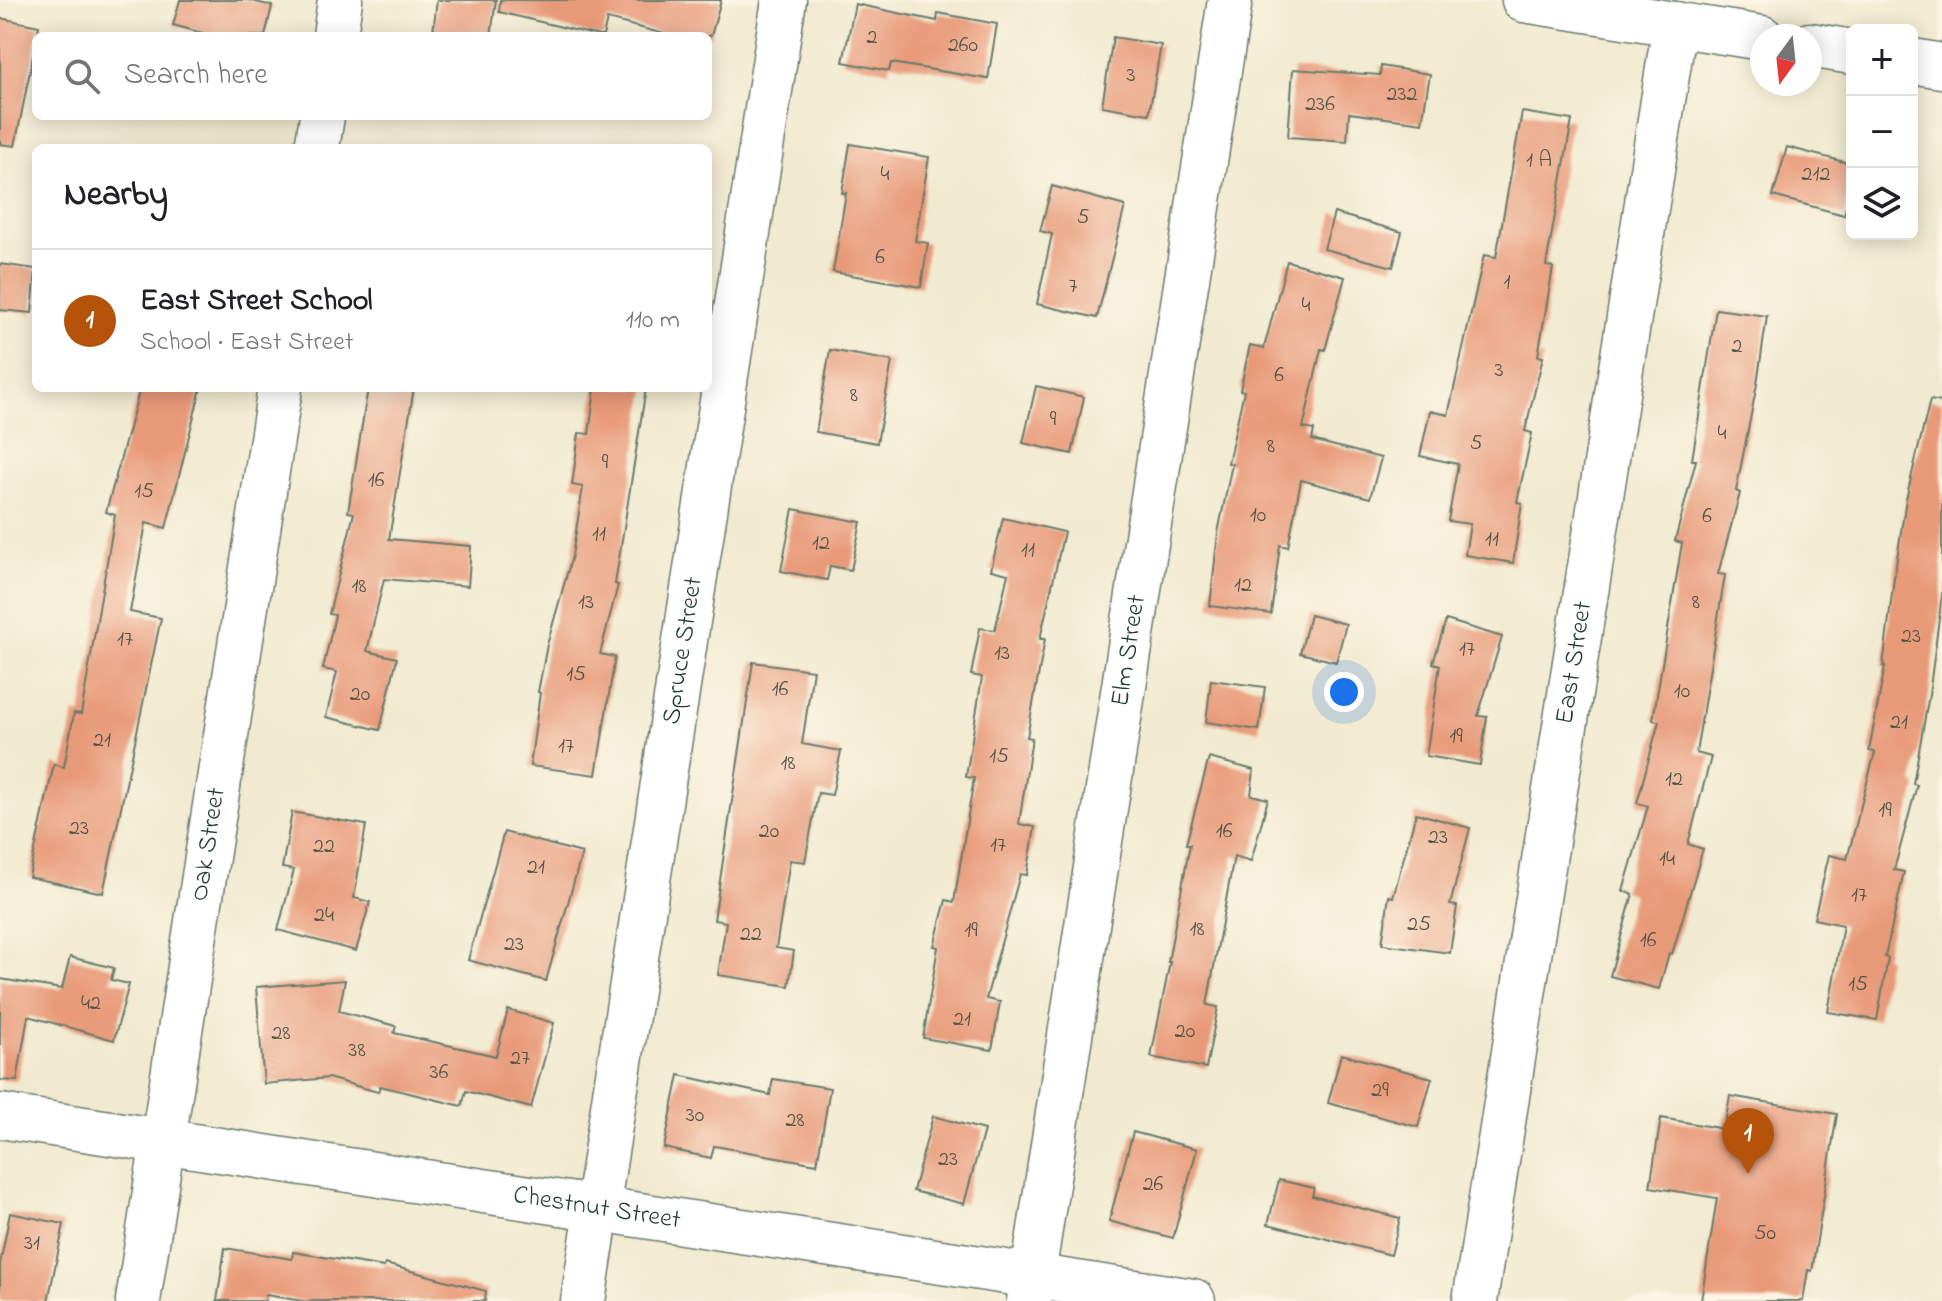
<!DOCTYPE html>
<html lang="en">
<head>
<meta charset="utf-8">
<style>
	:root { --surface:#fff; --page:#f2f2f2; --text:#202124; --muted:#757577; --line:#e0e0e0; --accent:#b45309 }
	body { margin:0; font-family:"Indie Flower",sans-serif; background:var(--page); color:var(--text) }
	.controls { position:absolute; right:24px; top:24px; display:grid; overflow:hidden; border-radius:12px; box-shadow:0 4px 20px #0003 }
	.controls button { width:72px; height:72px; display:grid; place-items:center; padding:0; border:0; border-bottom:2px solid var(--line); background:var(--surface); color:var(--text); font:40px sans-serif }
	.compass { position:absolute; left:1750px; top:24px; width:72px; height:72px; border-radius:50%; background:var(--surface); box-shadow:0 4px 20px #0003; rotate:195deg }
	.you { position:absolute; left:1344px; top:692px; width:28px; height:28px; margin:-20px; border:6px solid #fff; border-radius:50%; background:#1a73e8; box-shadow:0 0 0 12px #1a73e833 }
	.badge { display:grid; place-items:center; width:52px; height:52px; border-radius:50%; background:var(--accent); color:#fff; font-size:26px; font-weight:700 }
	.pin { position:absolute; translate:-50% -66px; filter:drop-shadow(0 2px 4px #0008) }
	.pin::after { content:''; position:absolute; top:42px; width:28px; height:24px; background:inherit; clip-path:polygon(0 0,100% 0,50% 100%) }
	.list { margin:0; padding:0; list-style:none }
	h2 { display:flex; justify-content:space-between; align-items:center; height:104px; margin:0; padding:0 32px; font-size:34px }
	h2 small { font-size:26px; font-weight:400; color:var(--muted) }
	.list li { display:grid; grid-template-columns:52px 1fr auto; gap:24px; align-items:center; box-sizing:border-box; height:144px; padding:0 32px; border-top:2px solid var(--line) }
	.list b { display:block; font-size:30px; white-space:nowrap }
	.list p { margin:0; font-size:26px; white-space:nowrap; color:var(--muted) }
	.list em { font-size:26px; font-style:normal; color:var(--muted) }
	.icon { flex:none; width:44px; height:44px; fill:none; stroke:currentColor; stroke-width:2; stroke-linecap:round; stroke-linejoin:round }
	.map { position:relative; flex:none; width:1942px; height:1301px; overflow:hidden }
	.search { position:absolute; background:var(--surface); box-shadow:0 4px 20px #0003; left:32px; top:32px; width:680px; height:88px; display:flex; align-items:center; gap:20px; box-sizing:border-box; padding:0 28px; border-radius:12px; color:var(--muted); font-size:30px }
	.panel { position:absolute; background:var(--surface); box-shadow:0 4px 20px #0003; left:32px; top:144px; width:680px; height:248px; border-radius:12px }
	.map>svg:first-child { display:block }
	.building { fill:#e89a78 }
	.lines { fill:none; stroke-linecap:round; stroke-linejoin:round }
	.minor-casing { stroke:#687a6b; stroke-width:47 }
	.major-casing { stroke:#687a6b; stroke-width:47 }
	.minor { stroke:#fff; stroke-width:44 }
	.major { stroke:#fff; stroke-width:44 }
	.labels { text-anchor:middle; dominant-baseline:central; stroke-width:6; stroke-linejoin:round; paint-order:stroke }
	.number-label { font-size:22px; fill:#515445 }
	.street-label { font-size:26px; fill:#1f3d34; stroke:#fcf5e5 }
</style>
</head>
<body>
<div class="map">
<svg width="1942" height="1301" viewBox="0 0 1942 1301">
	<rect width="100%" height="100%" fill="#fcf5e5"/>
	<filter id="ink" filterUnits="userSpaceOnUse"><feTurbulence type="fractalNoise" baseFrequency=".0125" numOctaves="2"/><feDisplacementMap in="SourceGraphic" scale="16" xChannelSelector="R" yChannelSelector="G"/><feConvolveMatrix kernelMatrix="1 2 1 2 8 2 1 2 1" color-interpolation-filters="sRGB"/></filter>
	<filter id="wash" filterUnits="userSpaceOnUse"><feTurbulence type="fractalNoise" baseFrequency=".006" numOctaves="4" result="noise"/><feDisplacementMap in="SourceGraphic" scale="32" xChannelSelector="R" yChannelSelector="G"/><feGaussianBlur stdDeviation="1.8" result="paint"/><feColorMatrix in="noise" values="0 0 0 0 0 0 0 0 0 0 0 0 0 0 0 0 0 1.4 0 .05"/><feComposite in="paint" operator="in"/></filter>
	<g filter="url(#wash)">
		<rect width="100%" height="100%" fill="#f1ead0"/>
		<g id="blocks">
			<g class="building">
				<polygon points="180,0 248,0 272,6 265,36 213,36 173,25"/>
				<polygon points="437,0 496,0 491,36 462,36 433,32"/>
				<polygon points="500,0 721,0 711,36 672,36 607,19 603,36 599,36 499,12"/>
				<polygon points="855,4 937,21 938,13 997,24 988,79 891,63 889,71 843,62"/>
				<polygon points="0,18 39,26 15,146 0,144"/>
				<polygon points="1113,37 1161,45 1149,114 1102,106"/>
				<polygon points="1381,66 1430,74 1422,123 1349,113 1347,141 1288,137 1293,69 1380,75"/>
				<polygon points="1522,112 1572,120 1546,266 1553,267 1538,356 1543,357 1525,431 1532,433 1517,502 1522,503 1513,563 1465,555 1470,524 1448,521 1458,464 1420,456 1430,411 1448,415 1484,255 1496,257"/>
				<polygon points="850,144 929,157 915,241 928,243 921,287 833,272 846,193 842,193"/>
				<polygon points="1787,147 1852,164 1852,186 1844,215 1773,196"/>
				<polygon points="1052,186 1125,206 1097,318 1037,304 1052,234 1040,231"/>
				<polygon points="1334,213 1402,232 1393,267 1324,249"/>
				<polygon points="1287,261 1345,277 1325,350 1321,349 1303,428 1314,430 1312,440 1381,458 1370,498 1301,480 1288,547 1280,545 1271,614 1210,606 1218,533 1232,464 1228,463 1244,391 1240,390 1250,345 1264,348"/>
				<polygon points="0,264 36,269 32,313 0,310"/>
				<polygon points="1716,309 1767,316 1757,384 1736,491 1740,493 1718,574 1725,575 1696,753 1711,757 1688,844 1703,849 1672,954 1669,953 1659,989 1610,976 1633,894 1623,891 1648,806 1637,803 1659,721 1653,720 1682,543 1675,541 1696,460 1692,460"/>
				<polygon points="830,350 892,361 877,443 816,432"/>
				<polygon points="1036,386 1084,397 1072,454 1023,443"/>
				<polygon points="140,388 201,388 166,528 146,523 130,612 161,618 103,893 29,877 54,764 64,767 74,713 81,714 115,515 106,512"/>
				<polygon points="368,388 414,388 389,539 471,546 468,586 384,579 367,651 397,658 380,730 326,717 337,672 323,669 335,615 329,614 354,513 348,512"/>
				<polygon points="595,388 646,388 615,584 618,585 600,654 615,657 596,775 530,766 540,693 538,692 547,645 572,556 583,487 572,485 579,433 589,434"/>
				<polygon points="1930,400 1942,402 1942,595 1929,695 1913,784 1917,785 1894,870 1904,872 1885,957 1888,958 1877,1020 1828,1012 1843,925 1814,919 1829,855 1847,859 1875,752 1869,751 1885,666 1883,666 1894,578 1906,499"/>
				<polygon points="793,509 861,522 851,570 830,566 827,580 781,571"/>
				<polygon points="1003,518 1064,532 1040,639 1045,639 1027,737 1032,738 1019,824 1035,827 1027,875 1020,874 986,999 1000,1002 992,1050 923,1038 938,947 934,946 946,900 954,902 974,778 966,777 982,677 971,675 980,628 995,630 1008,574 991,570"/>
				<polygon points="1310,615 1346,624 1336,662 1300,653"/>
				<polygon points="1446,620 1502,637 1478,716 1487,717 1480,765 1426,756 1440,665 1433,663"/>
				<polygon points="753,662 813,670 802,744 841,751 832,795 818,793 805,862 790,860 776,948 794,951 789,986 718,975 726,922 714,920"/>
				<polygon points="1211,680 1265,687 1259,730 1206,722"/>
				<polygon points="1209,758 1254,770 1251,795 1268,799 1251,861 1234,856 1207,1005 1218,1007 1206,1068 1151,1057 1170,962 1168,962 1190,844 1186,844"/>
				<polygon points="292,812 366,825 354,898 370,902 356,951 278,930 294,870 282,868"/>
				<polygon points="1416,813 1470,828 1450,905 1457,906 1450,953 1382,944 1389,896 1393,897"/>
				<polygon points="504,832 582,853 546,981 468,960"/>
				<polygon points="70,957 114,968 111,980 129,984 114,1040 28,1016 17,1081 0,1080 0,979 62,989"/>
				<polygon points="345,980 339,1011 396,1026 394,1033 496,1056 508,1010 554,1023 531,1108 466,1091 462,1106 380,1086 378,1092 328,1078 264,1084 256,987"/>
				<polygon points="1341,1054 1432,1078 1418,1127 1328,1103"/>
				<polygon points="679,1075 770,1095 773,1079 830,1088 817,1164 714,1146 711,1158 664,1148"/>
				<polygon points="1730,1096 1837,1114 1812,1271 1808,1270 1803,1301 1701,1301 1717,1198 1650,1187 1661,1118 1724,1129"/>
				<polygon points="933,1116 984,1130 964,1204 913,1191"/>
				<polygon points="1133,1132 1197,1149 1173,1238 1109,1221"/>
				<polygon points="1279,1180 1314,1188 1312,1196 1400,1218 1391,1255 1268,1224"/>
				<polygon points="10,1213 64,1224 48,1301 0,1301 0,1264"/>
				<polygon points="225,1248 292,1259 293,1252 384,1267 385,1264 486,1291 485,1301 302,1301 266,1295 265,1301 217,1301"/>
			</g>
		</g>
	</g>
	<g filter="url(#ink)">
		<use href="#blocks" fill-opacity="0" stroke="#687a6b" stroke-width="2"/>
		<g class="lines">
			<g class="minor-casing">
				<g id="minor">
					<polyline points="335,36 340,0"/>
					<polyline points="317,148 322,116"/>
					<path id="s1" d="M0,1116L1193,1301"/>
					<path id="s2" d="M138,1301L280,388"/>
					<path id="s3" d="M583,1301L784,0"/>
					<path id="s4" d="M1029,1301L1230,0"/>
					<path id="s5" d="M1475,1301L1675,24"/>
				</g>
			</g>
			<g class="major-casing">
				<g id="major">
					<polyline points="1524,0 1762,38"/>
					<polyline points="1810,45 1852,52"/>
					<polyline points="1912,61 1942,66"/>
				</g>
			</g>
			<use href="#minor" class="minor"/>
			<use href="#major" class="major"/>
		</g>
	</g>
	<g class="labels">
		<g class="number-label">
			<text x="872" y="38">2</text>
			<text x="963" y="46">260</text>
			<text x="1131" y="76">3</text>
			<text x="1402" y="95">232</text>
			<text x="1320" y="105">236</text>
			<text x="1539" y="161">1 A</text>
			<text x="885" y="175">4</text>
			<text x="1816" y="175">212</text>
			<text x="1083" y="218">5</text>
			<text x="880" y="258">6</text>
			<text x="1507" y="283">1</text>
			<text x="1073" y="287">7</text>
			<text x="1306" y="306">4</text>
			<text x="1737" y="347">2</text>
			<text x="1499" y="371">3</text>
			<text x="1279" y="376">6</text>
			<text x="854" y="396">8</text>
			<text x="1053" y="420">9</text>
			<text x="1722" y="434">4</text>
			<text x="1476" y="444">5</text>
			<text x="1271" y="447">8</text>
			<text x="605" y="463">9</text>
			<text x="376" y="481">16</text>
			<text x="144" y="492">15</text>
			<text x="1258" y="516">10</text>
			<text x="1707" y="517">6</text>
			<text x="599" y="535">11</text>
			<text x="1492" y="540">11</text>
			<text x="821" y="544">12</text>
			<text x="1028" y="551">11</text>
			<text x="1243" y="586">12</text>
			<text x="359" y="587">18</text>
			<text x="586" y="603">13</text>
			<text x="1696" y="603">8</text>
			<text x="1911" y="637">23</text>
			<text x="125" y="640">17</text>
			<text x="1467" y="650">17</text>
			<text x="1002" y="654">13</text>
			<text x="576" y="675">15</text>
			<text x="780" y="690">16</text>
			<text x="1682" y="692">10</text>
			<text x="360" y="695">20</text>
			<text x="1899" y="723">21</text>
			<text x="1456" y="737">19</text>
			<text x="102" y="741">21</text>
			<text x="566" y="747">17</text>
			<text x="999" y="757">15</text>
			<text x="788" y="764">18</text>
			<text x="1674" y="780">12</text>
			<text x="1885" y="811">19</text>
			<text x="79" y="829">23</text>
			<text x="769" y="832">20</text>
			<text x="1224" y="832">16</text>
			<text x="1438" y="838">23</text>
			<text x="998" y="846">17</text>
			<text x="324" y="847">22</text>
			<text x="1667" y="860">14</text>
			<text x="536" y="868">21</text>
			<text x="1859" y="896">17</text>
			<text x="324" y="916">24</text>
			<text x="1419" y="925">25</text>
			<text x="1197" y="930">18</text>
			<text x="971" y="931">19</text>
			<text x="751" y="935">22</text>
			<text x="1648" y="941">16</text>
			<text x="514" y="945">23</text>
			<text x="1858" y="985">15</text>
			<text x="91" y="1004">42</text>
			<text x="962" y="1020">21</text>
			<text x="1185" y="1032">20</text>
			<text x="281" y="1034">28</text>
			<text x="357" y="1051">38</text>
			<text x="520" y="1059">27</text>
			<text x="439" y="1073">36</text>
			<text x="1380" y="1091">29</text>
			<text x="695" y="1116">30</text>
			<text x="795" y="1121">28</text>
			<text x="948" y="1160">23</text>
			<text x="1153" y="1185">26</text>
			<text x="1765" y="1234">50</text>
			<text x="32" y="1244">31</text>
		</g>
		<g class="street-label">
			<text stroke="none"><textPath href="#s3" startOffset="658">Spruce Street</textPath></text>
			<text stroke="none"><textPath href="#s4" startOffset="658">Elm Street</textPath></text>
			<text stroke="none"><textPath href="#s5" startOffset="646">East Street</textPath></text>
			<text stroke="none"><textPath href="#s2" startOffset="462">Oak Street</textPath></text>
			<text stroke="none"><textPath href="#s1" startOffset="604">Chestnut Street</textPath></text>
		</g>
	</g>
</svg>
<div class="controls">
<button>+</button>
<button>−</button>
<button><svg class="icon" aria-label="layers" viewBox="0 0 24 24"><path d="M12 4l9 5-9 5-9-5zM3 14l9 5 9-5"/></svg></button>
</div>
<svg class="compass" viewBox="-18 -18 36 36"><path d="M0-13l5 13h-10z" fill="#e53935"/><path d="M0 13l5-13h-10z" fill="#757577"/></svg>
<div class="you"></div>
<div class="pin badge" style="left:1748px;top:1174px">1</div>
<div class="search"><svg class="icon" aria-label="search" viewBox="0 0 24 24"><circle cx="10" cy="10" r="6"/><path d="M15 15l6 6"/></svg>Search here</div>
<section class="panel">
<h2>Nearby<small></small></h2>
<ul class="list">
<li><span class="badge">1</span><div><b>East Street School</b><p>School · East Street</p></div><em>110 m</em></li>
</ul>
</section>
</div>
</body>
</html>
